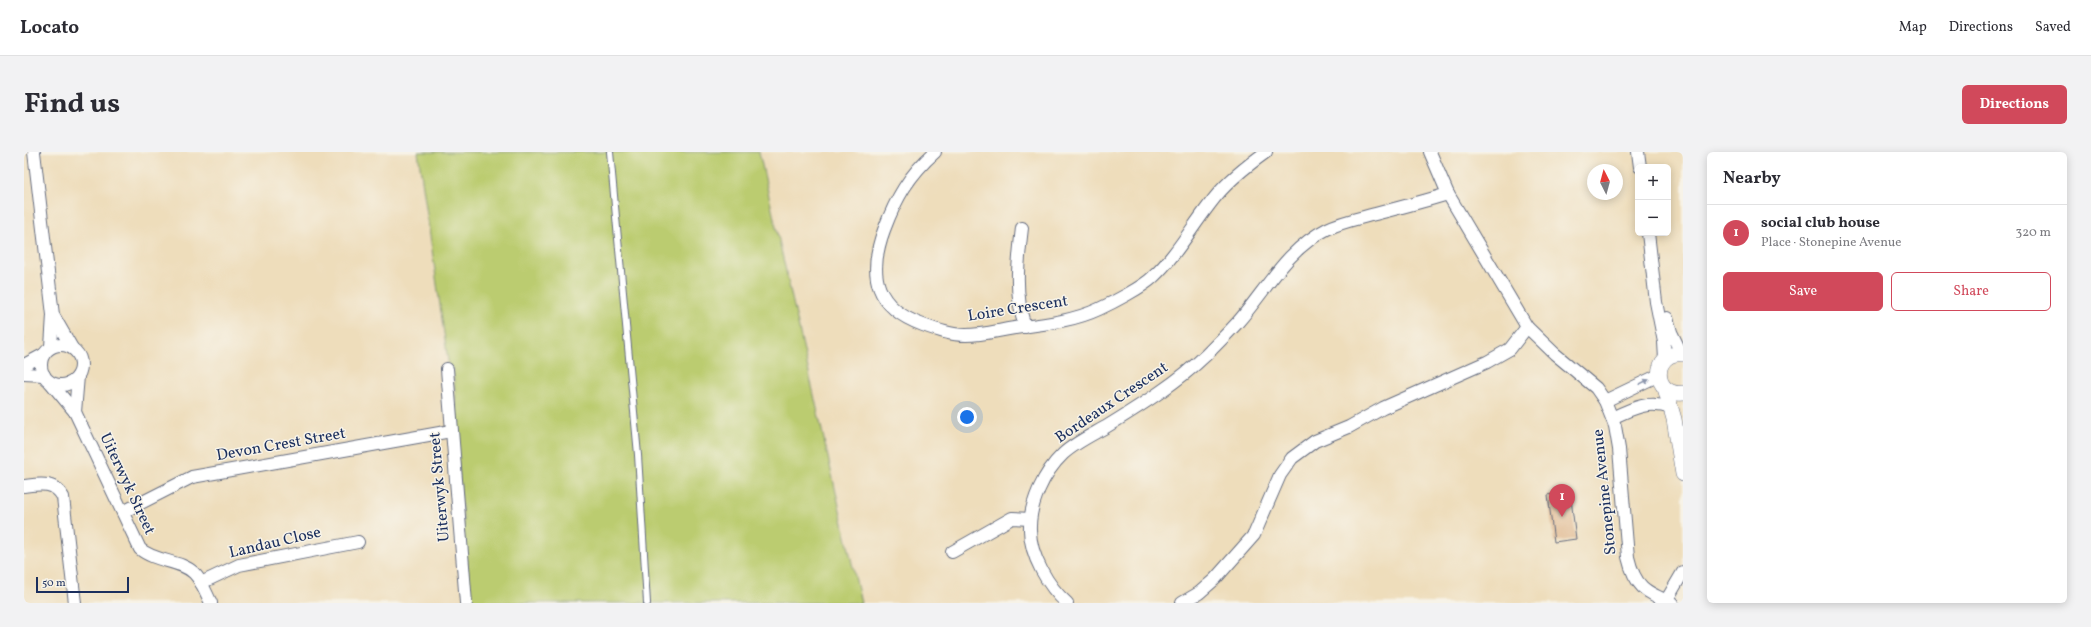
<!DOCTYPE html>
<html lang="en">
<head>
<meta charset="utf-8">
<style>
	:root { --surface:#fff; --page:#f2f2f3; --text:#2b2b33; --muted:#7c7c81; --line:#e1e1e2; --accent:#d1495b }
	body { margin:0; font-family:Vollkorn,serif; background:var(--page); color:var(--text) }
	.controls { position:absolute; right:12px; top:12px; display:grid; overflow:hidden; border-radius:6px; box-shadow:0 2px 10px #0003 }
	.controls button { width:36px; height:36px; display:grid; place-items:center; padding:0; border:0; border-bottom:1px solid var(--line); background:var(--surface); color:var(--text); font:20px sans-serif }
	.compass { position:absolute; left:1563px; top:12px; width:36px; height:36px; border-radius:50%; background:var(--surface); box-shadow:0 2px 10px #0003; rotate:354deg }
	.scale { position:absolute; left:12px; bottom:10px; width:93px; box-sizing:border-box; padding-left:4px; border:2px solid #1b2f5e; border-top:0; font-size:11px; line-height:14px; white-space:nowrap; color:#1b2f5e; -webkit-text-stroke:3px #f7f3e8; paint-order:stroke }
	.you { position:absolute; left:943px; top:265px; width:14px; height:14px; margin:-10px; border:3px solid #fff; border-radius:50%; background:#1a73e8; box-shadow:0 0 0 6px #1a73e833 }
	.badge { display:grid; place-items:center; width:26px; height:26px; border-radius:50%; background:var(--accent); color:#fff; font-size:13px; font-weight:700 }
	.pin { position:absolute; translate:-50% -33px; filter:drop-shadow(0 1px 2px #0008) }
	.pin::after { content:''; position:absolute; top:21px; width:14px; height:12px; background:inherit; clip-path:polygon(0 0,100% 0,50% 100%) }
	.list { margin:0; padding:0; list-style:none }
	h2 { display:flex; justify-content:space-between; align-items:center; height:52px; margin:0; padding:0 16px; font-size:17px }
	h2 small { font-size:13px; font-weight:400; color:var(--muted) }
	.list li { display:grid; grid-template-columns:26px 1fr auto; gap:12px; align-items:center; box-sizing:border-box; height:56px; padding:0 16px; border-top:1px solid var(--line) }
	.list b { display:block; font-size:15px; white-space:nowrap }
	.list p { margin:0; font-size:13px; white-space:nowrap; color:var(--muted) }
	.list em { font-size:13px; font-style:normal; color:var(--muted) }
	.actions { display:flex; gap:8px; padding:12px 16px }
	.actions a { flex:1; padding:9px 0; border:1px solid var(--accent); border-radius:6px; text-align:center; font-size:14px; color:var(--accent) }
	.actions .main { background:var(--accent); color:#fff }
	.map { position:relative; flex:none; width:1659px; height:451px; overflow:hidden; border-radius:6px }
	header { display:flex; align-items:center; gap:24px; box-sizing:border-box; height:56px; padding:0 20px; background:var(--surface); border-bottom:1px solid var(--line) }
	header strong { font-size:19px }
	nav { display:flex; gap:22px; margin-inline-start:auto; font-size:14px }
	.intro { display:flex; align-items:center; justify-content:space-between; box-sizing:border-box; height:96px; padding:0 24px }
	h1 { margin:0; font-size:28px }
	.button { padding:10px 18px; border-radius:6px; background:var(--accent); color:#fff; font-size:14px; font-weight:700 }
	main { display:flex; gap:24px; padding:0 24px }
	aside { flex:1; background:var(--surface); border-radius:6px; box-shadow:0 2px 10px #0003 }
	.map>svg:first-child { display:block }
	.green { fill:#bbcc6f; stroke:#6b7e66 }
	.building { fill:#dcad7f }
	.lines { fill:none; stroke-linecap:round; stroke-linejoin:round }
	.service-casing { stroke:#656c7f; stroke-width:8 }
	.minor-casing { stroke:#656c7f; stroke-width:14 }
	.tertiary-casing { stroke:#656c7f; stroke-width:16 }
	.service { stroke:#fff; stroke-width:6 }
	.minor { stroke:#fff; stroke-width:12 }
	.tertiary { stroke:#fff; stroke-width:15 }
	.oneway { fill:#8d97ae }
	.labels { text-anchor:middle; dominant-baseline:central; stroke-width:3; stroke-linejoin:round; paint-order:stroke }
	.street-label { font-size:16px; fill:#1b2f5e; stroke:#f7f3e8 }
</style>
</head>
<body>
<header>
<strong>Locato</strong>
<nav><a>Map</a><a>Directions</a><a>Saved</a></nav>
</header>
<div class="intro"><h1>Find us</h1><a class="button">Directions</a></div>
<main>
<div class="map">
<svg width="1659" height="451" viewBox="0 0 1659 451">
	<rect width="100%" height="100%" fill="#f7f3e8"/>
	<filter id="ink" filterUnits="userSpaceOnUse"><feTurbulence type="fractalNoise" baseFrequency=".025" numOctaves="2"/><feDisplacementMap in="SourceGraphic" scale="8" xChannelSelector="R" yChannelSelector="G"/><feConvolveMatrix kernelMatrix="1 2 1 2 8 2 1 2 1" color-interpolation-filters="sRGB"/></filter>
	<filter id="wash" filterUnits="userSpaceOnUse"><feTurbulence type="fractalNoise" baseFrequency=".012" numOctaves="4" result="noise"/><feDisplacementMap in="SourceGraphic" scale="16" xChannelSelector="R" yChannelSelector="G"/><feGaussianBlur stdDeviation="0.9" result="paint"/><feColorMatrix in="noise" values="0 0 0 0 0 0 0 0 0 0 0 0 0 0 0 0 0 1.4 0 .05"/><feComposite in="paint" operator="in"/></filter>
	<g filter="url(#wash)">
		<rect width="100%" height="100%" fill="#edb"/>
		<polygon class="green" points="394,0 735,0 837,451 447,451 433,301 433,263 429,217 425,216"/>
		<g id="blocks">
			<polygon class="building" points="1546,339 1552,387 1530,390 1524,343"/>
		</g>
	</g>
	<g filter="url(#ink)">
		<use href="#blocks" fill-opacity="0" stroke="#656c7f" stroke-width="1"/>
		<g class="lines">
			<g class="service-casing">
				<polyline id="service" points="586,0 614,303 623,451"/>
			</g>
			<g class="minor-casing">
				<g id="minor">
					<polyline points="10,0 29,163 27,195"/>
					<path d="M911,0C885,23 872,46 860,78C843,124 852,156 899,173C913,178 927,183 942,183C960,183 980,177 998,175C1023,172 1052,168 1075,157C1088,151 1119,135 1129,125C1153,103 1172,68 1193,43C1207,26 1224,13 1242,0"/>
					<path d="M1406,0L1424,42L1503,175L1531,202L1572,236L1581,249L1591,274L1595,297L1604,405C1611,435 1621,440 1648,451"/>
					<polyline points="1614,0 1616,15"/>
					<path d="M998,76C994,110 990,141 1001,175"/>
					<polyline points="1624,81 1632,150 1640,190 1641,207"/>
					<polyline points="29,163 48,196"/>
					<polyline points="1643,166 1647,180 1657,201"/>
					<circle cx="37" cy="213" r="20"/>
					<polyline points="0,213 19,203"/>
					<polyline points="423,217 442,451"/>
					<polyline points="0,222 20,223"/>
					<path d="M26,230L51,260L116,397C131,410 157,408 170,421C178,429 182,441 187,451"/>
					<polyline points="1581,249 1635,223"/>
					<polyline points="51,260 54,224"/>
					<path d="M1588,266C1609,256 1625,248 1647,256"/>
					<path d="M0,334C16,332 30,329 39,345L51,451"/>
					<polyline points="99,360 168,325 427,279"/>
					<polyline points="928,400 988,366 1006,367"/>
					<polyline points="177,431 215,413 334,390"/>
					<polyline points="1642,449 1659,420"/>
					<path d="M1043,451C1024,435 1006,403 1006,378C1005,352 1020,320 1039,302C1052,290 1070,282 1085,273C1119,252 1154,230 1182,203C1193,192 1204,181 1214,170C1242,138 1263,97 1303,77C1319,69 1337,66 1355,61C1378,55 1401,49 1424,42"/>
					<polyline points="1158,451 1175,441 1191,427 1230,383 1256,323 1268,306 1291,289 1325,275 1359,256 1463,210 1486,197 1503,175"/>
				</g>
			</g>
			<g class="tertiary-casing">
				<g id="tertiary">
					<path d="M1659,202C1628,198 1627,245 1659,241"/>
					<polyline points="1641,236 1650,267 1659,322"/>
				</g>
			</g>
			<use href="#service" class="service"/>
			<use href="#minor" class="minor"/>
			<use href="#tertiary" class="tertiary"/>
		</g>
		<defs><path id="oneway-solid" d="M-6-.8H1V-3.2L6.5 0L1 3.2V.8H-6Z"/></defs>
		<use class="oneway" href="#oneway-solid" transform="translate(1620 230) rotate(-26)"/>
	</g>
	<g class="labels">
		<g class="street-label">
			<text transform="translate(994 157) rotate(-9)">Loire Crescent</text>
			<text transform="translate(1088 251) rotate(-34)">Bordeaux Crescent</text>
			<text transform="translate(257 293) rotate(-10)">Devon Crest Street</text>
			<text transform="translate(103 332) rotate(65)">Uiterwyk Street</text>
			<text transform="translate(416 335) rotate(-95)">Uiterwyk Street</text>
			<text transform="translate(1581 340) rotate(-96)">Stonepine Avenue</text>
			<text transform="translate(251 391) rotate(-13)">Landau Close</text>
		</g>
	</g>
</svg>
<div class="controls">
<button>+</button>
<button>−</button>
</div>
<svg class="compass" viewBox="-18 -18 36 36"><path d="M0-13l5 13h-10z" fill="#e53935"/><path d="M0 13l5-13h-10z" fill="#7c7c81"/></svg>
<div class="scale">50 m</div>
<div class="you"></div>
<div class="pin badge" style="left:1538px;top:365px">1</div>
</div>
<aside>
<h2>Nearby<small></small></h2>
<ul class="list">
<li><span class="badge">1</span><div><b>social club house</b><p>Place · Stonepine Avenue</p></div><em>320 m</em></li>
</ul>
<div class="actions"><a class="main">Save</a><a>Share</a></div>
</aside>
</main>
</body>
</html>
